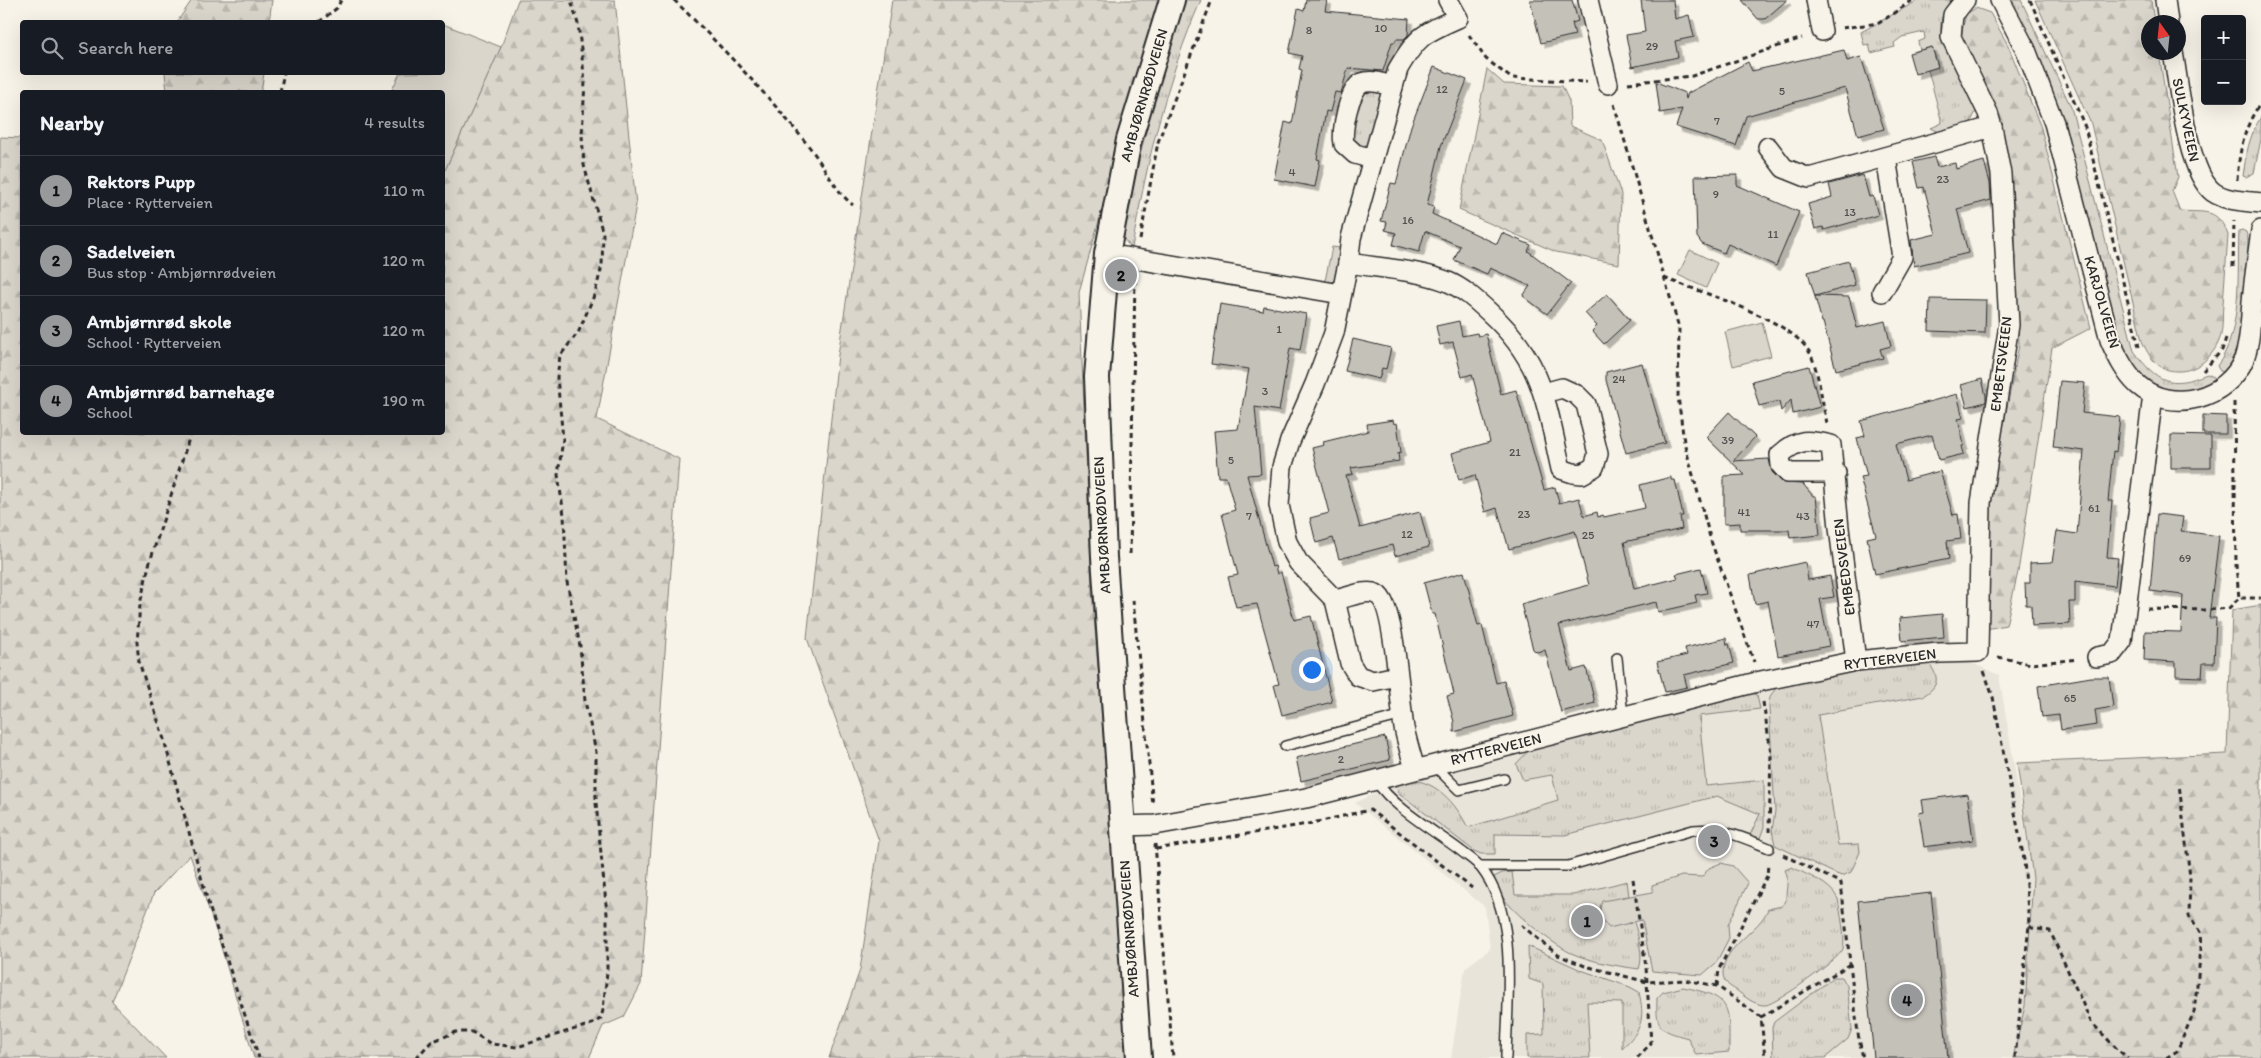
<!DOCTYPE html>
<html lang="en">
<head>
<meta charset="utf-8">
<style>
	:root { --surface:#171b24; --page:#20242c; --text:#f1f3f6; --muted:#9ea1a6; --line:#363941; --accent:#98999b }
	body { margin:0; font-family:Itim,sans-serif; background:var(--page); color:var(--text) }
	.controls { position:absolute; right:15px; top:15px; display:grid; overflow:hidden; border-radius:5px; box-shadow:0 5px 20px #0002 }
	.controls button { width:45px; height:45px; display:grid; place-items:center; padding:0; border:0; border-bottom:1px solid var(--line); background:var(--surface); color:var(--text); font:25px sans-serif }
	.compass { position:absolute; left:2141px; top:15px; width:45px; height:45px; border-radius:50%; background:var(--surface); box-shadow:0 5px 20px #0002; rotate:345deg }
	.you { position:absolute; left:1311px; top:669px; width:18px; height:18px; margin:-12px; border:4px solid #fff; border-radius:50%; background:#1a73e8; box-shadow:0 0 0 8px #1a73e833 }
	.badge { display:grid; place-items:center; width:32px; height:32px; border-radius:50%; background:var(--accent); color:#111; font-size:16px; font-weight:700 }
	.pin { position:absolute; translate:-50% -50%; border:2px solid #fff; box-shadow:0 1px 5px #0006 }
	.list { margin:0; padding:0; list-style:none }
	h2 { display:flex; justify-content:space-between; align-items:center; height:65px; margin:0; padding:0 20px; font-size:21px }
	h2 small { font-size:16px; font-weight:400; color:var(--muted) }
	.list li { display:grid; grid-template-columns:32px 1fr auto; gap:15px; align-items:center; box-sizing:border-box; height:70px; padding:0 20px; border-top:1px solid var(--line) }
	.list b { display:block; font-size:19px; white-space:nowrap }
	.list p { margin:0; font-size:16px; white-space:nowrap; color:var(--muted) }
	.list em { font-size:16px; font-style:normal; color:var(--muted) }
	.icon { flex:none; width:28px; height:28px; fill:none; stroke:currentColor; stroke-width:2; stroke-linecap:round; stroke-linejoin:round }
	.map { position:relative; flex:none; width:2261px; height:1058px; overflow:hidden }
	.search { position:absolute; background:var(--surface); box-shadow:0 5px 20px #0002; left:20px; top:20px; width:425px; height:55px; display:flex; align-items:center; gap:12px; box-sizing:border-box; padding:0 18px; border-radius:5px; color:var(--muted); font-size:19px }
	.panel { position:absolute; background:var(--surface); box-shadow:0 5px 20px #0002; left:20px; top:90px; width:425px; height:345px; border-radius:5px }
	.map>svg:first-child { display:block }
	.built { fill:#e8e4da }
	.grass { fill:url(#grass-tufts); stroke:#82807c }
	.forest { fill:url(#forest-firs); stroke:#82807c }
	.park { fill:#dad6cc; stroke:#82807c }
	.building { fill:#c4c1b9; stroke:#2b2b2b; filter:url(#shadow) }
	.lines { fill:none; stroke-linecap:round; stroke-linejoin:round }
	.service-casing { stroke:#2b2b2b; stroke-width:12 }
	.minor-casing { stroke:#2b2b2b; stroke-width:22 }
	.tertiary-casing { stroke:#2b2b2b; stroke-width:28 }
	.path { stroke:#2b2b2b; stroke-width:3; stroke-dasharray:5 4; stroke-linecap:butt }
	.service { stroke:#f7f3e8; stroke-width:9 }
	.minor { stroke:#f7f3e8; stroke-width:19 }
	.tertiary { stroke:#f7f3e8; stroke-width:24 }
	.labels { text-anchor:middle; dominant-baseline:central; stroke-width:4; stroke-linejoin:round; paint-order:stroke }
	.number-label { font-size:12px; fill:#51504e }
	.street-label { font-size:15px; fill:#2b2b2b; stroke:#f7f3e8 }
</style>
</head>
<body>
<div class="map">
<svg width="2261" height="1058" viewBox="0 0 2261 1058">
	<defs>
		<pattern id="grass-tufts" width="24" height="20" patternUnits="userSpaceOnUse" patternTransform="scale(1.25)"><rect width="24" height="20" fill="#dad6cc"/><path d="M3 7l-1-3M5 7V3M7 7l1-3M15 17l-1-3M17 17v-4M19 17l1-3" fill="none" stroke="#bbb8af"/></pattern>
		<pattern id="forest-firs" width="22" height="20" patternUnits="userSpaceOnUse" patternTransform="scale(1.25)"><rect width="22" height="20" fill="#dad6cc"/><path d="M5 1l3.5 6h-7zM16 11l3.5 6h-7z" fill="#bbb8af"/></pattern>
		<filter id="shadow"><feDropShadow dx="4.5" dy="4.5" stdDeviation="0" flood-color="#0004"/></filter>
	</defs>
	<rect width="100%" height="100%" fill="#f7f3e8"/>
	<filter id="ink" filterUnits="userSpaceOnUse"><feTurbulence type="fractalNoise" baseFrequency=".02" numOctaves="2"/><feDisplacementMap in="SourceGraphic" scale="10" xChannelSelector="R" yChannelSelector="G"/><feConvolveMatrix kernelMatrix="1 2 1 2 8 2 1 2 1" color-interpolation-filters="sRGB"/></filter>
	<g filter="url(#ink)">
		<polygon class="built" points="1958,657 1999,675 2033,878 2025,1006 2013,1058 1451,1058 1465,968 1490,949 1485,907 1355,803 1396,782 1780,685"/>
		<g class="grass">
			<path d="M1186,0H1201C1166,81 1147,160 1132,248H1131L1123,238C1137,156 1159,78 1186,0Z"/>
			<path d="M1919,0H1951C1926,34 1953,54 1967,84C1971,92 1974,101 1977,109L1970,124L1945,135L1931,128L1942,123L1928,70L1938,67L1932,47L1920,50L1918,42L1925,39L1924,32L1902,37L1894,43L1895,47L1871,53L1869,44L1864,45L1861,32Z"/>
			<path d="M2010,0H2021L2071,107L2134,351C2157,382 2170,389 2207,374L2214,377L2217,382C2164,402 2143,391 2120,341L2065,125L2050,84Z"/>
			<polygon points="1376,90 1381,93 1383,99 1372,144 1365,149 1351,142 1357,99 1364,91"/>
			<path d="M2261,117V139L2254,173L2246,177L2243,176C2246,155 2249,135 2261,117Z"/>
			<path d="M2242,230L2246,232L2248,239C2246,278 2249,340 2224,372L2220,371L2217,366C2243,331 2237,273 2239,231Z"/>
			<polygon points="1332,247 1341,248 1338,278 1328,285 1325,281"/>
			<path d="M1927,661C1939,676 1941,685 1923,696L1818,715L1838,845L1859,844L1860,852L1851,872L1842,876L1836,874L1775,845L1772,831L1775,811L1769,708C1769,696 1771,693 1780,685L1869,668Z"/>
			<path d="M1752,692L1757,696L1760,709L1699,716L1706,786L1764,780V827L1760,838L1750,835L1760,814L1717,796L1565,835L1495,834V854H1481L1474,851L1399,793L1396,782C1428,773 1453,798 1467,826L1470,827L1558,800L1552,775L1523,780L1516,764L1532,747Z"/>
			<path d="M1792,867C1808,876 1830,882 1838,899C1840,912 1846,938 1843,949C1840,959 1777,1003 1766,1005C1755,1006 1744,996 1736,990C1729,986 1723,982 1723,973C1722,947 1760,931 1768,909L1782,906L1786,901C1785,891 1790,879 1785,870Z"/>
			<path d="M1512,872L1515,895H1573L1627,881L1629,896L1621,897L1628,924L1634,922C1638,935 1644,957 1639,969C1617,966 1592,962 1571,953C1552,944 1492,899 1494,877L1502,873Z"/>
			<path d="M1528,946L1581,970L1630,987L1639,992C1645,1019 1642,1030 1622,1048V1003L1587,1002L1590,1058H1527V1035L1544,1034L1543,984L1529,979Z"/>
			<polygon points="1834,977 1842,977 1847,986 1852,1029 1848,1039 1825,1058 1773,1058 1772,1027 1774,1022"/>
			<path d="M1683,987C1733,997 1729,1006 1729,1052L1696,1055L1688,1038C1659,1030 1656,1029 1657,998L1663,992Z"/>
		</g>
		<g class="forest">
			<polygon points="192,0 272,0 269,22 177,22"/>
			<polygon points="518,0 615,0 636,205 597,419 679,459 641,984 624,1017 603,1026 589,1058 254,1058 216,930 190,855 154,893 112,1002 166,1058 0,1058 0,137 22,138 22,432 442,432 443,169 445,170 501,47"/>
			<polygon points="892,0 1161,0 1079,292 1092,590 1128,1058 829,1058 860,970 879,841 807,638 838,355"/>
			<path d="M2035,0H2151L2154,22H2148V52L2159,53L2178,177L2172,191L2180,211C2206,213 2217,207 2228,235C2226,258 2225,281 2223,304C2222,314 2223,326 2221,335C2216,354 2198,372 2177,371C2158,371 2149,357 2142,341L2091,124Z"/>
			<polygon points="1976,8 1990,13 2008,45 2041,128 2091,328 2052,348 2018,572 2006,625 1986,629 1988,507 2019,345 2014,206 1999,124 1961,36 1966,14"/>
			<polygon points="1487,69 1504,84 1562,86 1569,101 1570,126 1602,140 1621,194 1619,264 1556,252 1459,210"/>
			<polygon points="165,73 165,72 264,73 261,92 167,92"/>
			<polygon points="2261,605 2261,1058 2013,1058 2025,1006 2033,878 2017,763 2227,754 2232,610"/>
		</g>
		<g class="park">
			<polygon points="443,24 501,47 445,170 442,169 442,92 391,92 400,73 442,72"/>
			<polygon points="1690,250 1717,263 1706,288 1678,275"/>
			<polygon points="1762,322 1771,356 1733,366 1725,332"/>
			<path d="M1721,863L1733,866L1748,883L1728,925L1729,938L1716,963L1702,975L1652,971L1642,920L1609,928C1601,920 1598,912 1602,901L1653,892L1652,885L1682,876L1702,877L1709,868Z"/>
		</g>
		<g class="building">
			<polygon points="1306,0 1327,0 1325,11 1409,19 1408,35 1404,39 1396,39 1395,42 1392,42 1383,71 1348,68 1341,93 1335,92 1330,112 1326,111 1317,159 1320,160 1315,187 1274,179 1285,122 1292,124 1302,70 1299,69 1302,56 1289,53 1298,9 1304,11"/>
			<polygon points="1530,0 1572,0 1578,21 1572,23 1575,35 1541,43"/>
			<polygon points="1641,0 1673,0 1675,19 1689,15 1694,37 1675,41 1678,57 1632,67 1626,35 1645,32"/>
			<polygon points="1742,0 1787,0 1765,19 1758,19"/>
			<polygon points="1932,47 1938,67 1915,74 1909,53"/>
			<polygon points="1844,50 1847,61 1861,57 1884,129 1858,136 1845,88 1746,116 1736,146 1676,127 1682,109 1660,113 1656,82 1685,93 1686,99 1688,93 1748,62 1752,71"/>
			<polygon points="1434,67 1467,80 1441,146 1427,205 1434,207 1432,214 1497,244 1502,233 1531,245 1528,251 1571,283 1547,314 1523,296 1530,286 1490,268 1487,274 1454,260 1460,246 1425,231 1419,252 1393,245 1396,233 1385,230 1387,222 1381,221 1391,183 1396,184 1411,126"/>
			<polygon points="1934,157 1937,167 1955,163 1956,169 1984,161 1990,183 1991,200 1957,209 1968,253 1914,266 1911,240 1936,234 1924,187 1919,188 1913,162"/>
			<polygon points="1737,175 1737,185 1799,212 1776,266 1728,244 1724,253 1702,244 1697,237 1695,176"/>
			<polygon points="1863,175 1869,197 1873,196 1878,215 1824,230 1823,227 1815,229 1808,204 1832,197 1829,184"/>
			<polygon points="1849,261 1855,285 1815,296 1849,297 1857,328 1885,321 1891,346 1880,349 1883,358 1836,370 1823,322 1822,322 1808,272"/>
			<polygon points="1607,294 1630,320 1604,344 1592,331 1597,326 1585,313"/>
			<polygon points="1930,299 1986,300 1985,333 1929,331"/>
			<polygon points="1220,304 1263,311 1264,306 1306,314 1300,350 1290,348 1279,411 1255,407 1261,474 1247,475 1272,567 1275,566 1277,574 1281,572 1294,620 1311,616 1332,702 1282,715 1274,685 1279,684 1257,604 1236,607 1228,577 1238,575 1222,514 1235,510 1226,477 1218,477 1214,431 1238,429 1249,369 1211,364"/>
			<polygon points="1459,321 1462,336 1477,333 1478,336 1486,334 1501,394 1516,390 1544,490 1555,487 1559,503 1579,498 1584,516 1597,512 1598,517 1603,515 1604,517 1645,508 1640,485 1671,477 1671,480 1675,480 1683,516 1680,516 1682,529 1624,542 1634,589 1678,578 1676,574 1701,568 1707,593 1695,595 1697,603 1658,612 1656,602 1559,625 1571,671 1586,667 1595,703 1561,712 1545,650 1536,652 1533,649 1521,604 1589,585 1575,531 1509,549 1497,508 1485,512 1475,475 1459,480 1452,453 1490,442 1472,374 1462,377 1453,342 1440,345 1436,326"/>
			<polygon points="1353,339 1391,348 1386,369 1382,368 1379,379 1345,371"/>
			<polygon points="1642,363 1665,443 1626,453 1606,380 1606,372"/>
			<polygon points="1809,366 1820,407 1793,414 1791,400 1781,411 1779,401 1759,406 1752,381"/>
			<polygon points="1982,379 1986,396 1986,402 1967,407 1961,385"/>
			<polygon points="2060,381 2085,383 2082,413 2120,417 2116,452 2113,451 2108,501 2112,501 2107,557 2118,558 2115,586 2075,581 2075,602 2069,602 2070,624 2032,626 2031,605 2026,605 2025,583 2030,583 2030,563 2052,562 2057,531 2077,534 2084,451 2053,447"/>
			<polygon points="1957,394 1963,418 1958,419 1964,445 1962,446 1964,454 1939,460 1932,435 1896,444 1906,480 1940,471 1953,515 1958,514 1961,539 1947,541 1949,559 1875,574 1867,538 1876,536 1860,477 1867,476 1857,438 1865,436 1861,421"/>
			<polygon points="1729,412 1755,437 1733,461 1769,459 1772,472 1783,483 1803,484 1813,496 1816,496 1820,535 1790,538 1789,530 1740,530 1740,523 1724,524 1724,476 1745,475 1706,437"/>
			<polygon points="2203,415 2226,416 2226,434 2203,434"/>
			<polygon points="1393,420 1394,424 1397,423 1401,452 1398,453 1399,461 1351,468 1353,474 1346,476 1360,528 1420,512 1429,547 1395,556 1392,545 1339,559 1333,538 1316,543 1310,518 1329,513 1312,448 1324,445 1323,442 1368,431 1367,424"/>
			<polygon points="2171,435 2211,436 2211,468 2171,468"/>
			<polygon points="2157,514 2183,517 2181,531 2219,536 2209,618 2216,618 2214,663 2203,663 2202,677 2176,676 2176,662 2144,660 2145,631 2181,632 2183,595 2150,591"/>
			<polygon points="1805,562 1808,580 1830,576 1834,597 1820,599 1829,646 1778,656 1768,601 1755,604 1750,575"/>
			<polygon points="1464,572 1478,626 1482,625 1496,683 1504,681 1513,716 1454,732 1454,722 1447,696 1454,694 1435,614 1432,614 1424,583"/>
			<polygon points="1942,614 1944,637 1902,641 1900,618"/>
			<polygon points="1726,638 1727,645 1729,644 1734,663 1684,675 1687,687 1665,692 1657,662 1687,655 1685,648"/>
			<polygon points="2091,677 2109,677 2113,707 2095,710 2097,725 2061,730 2059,715 2042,717 2038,686"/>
			<polygon points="1385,737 1390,760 1301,781 1296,758"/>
			<polygon points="1967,794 1973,840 1924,847 1919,813 1924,812 1922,800"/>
			<polygon points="1931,893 1948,1058 1874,1058 1858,901"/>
		</g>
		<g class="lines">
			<g class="service-casing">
				<g id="service">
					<polyline points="1617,658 1623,716"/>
					<polyline points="1285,746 1403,715"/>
					<polyline points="1434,765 1459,790 1504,779"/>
					<path d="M1375,780C1396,810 1432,829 1461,851C1467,856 1476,861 1481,868C1519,916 1507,1000 1506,1058"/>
					<path d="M1479,866H1568L1693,830C1721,827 1744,838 1769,848"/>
				</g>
			</g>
			<g class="minor-casing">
				<g id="minor">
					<polyline points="1588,0 1608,84"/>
					<polyline points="1816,0 1822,31"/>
					<path d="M2000,0L2026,50L2054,123L2110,340C2117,356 2125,373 2138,385C2172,415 2228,398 2244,359C2251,340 2250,322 2252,302C2254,278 2258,254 2261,230"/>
					<polyline points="2165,0 2168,22"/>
					<path d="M2173,52C2179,85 2187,172 2213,192C2226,201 2245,201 2261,203"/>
					<polyline points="1768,147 1784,168 1809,178 1992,127"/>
					<path d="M1373,159L1355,154L1344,144C1341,131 1349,89 1362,83C1372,79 1383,84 1393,86"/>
					<polyline points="1107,254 1341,294"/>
					<path d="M1348,263C1380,268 1416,270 1446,281C1463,288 1476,300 1489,312C1543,361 1546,403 1561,469L1573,473L1582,474L1594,467L1598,454L1586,404L1577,395L1562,388L1544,393"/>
					<polyline points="1882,292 1902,257 1886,158"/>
					<path d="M1836,473H1788L1781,465L1780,455C1798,438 1808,440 1831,445L1839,528L1856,661"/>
					<path d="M1335,600C1347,598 1365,589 1376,594C1395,602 1400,706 1404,728C1407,742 1411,755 1415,769"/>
					<polyline points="2097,657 2112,654 2122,641 2153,395"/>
					<path d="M1397,676L1373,681L1358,676L1350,663L1335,600L1298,562L1287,542L1279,505L1282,467L1290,441L1315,384L1334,333L1348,263L1351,238L1398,69C1417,36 1424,33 1458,18L1448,0"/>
					<polyline points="1122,826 1155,825 1306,798 1761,681 1856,661 1939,653 1978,652 1981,503 2009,325 2001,174 1992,127 1988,113 1951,37 1953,15 1965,0"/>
				</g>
			</g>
			<g class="tertiary-casing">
				<polyline id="tertiary" points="1139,1058 1104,557 1097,377 1107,254 1129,140 1172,0"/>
			</g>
			<g class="path">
				<path d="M674,0C720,45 767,94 807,144C823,163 834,190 853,205"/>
				<polyline points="2030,0 2085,127 2139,347"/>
				<polyline points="319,22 337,8 341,0"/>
				<polyline points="1842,28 1879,23 1913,0"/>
				<polyline points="1469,35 1486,59 1511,78 1587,82"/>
				<polyline points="1628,83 1692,76 1802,38"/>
				<polyline points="280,92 284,72"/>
				<polyline points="1614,104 1679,328 1678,396 1684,442 1711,541 1754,662"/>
				<path d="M2237,180C2239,153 2244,125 2261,103"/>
				<polyline points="1140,240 1158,142 1212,0"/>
				<polyline points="2233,267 2234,221"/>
				<path d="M1664,278C1700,292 1795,320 1811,355C1819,374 1822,402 1827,423"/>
				<polyline points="2203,371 2222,350 2226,338"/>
				<polyline points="2234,402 2236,565 2239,598 2261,598"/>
				<polyline points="191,432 149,565 140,604 137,643 139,662 163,736 209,906 259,1058"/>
				<polyline points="1130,554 1135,278"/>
				<polyline points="1133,600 1153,806"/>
				<polyline points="2147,609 2207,610 2229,608 2239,598"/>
				<polyline points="1998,657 2031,664 2078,659"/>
				<polyline points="1984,671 1993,697 2024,860 2029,925 2015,1058"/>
				<polyline points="1763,702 1771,753 1769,832"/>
				<polyline points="1155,844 1173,1058"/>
				<polyline points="1156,849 1308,824 1370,810 1472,888"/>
				<polyline points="1783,855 1841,883 1858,1034 1863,1058"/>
				<polyline points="1633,879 1646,967 1651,1043 1637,1058"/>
				<polyline points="1521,925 1558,955 1585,966 1647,982 1685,980 1717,986 1761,1017 1765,1058"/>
				<polyline points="2030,926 2032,928 2050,931 2091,1022 2117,1049 2128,1058"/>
				<polyline points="1717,986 1719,969 1767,876 1768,864"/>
				<polyline points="1761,1017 1851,964"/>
				<polyline points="416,1058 431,1042 456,1032 472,1032 491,1044 517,1047 595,1023 601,1018 603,1010 607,972 607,914 596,803 596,752 585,701 580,646 567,582 564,515 558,475 563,439 557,377 560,356 579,331 595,293 602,266 603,234 584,165 582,135 585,82 578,24 571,0"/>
				<polyline points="2166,1058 2177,1051 2194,1012 2201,949 2200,932 2189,916 2190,877 2179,784"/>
			</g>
			<use href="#service" class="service"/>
			<use href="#minor" class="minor"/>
			<use href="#tertiary" class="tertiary"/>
		</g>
	</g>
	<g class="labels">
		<g class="number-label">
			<text x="1381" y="28">10</text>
			<text x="1309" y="30">8</text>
			<text x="1652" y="46">29</text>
			<text x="1442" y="89">12</text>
			<text x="1782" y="91">5</text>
			<text x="1717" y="121">7</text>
			<text x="1292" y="172">4</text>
			<text x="1943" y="179">23</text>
			<text x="1716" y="194">9</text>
			<text x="1850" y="212">13</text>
			<text x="1408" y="220">16</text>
			<text x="1773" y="234">11</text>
			<text x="1279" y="329">1</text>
			<text x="1619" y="379">24</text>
			<text x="1265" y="391">3</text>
			<text x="1728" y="440">39</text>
			<text x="1515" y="452">21</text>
			<text x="1231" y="460">5</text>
			<text x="2094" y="508">61</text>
			<text x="1744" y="512">41</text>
			<text x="1524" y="514">23</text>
			<text x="1249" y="516">7</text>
			<text x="1803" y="516">43</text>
			<text x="1407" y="534">12</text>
			<text x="1588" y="535">25</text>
			<text x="2185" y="558">69</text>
			<text x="1813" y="624">47</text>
			<text x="2070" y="698">65</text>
			<text x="1341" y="759">2</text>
		</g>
		<g class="street-label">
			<text transform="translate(1144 95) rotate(-74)">AMBJØRNRØDVEIEN</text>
			<text transform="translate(2186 120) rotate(78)">SULKYVEIEN</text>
			<text transform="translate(2102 302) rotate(74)">KARJOLVEIEN</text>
			<text transform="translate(2001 364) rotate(-83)">EMBETSVEIEN</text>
			<text transform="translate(1102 525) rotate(-93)">AMBJØRNRØDVEIEN</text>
			<text transform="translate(1844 567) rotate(-97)">EMBEDSVEIEN</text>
			<text transform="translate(1890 659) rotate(-7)">RYTTERVEIEN</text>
			<text transform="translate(1496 749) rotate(-14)">RYTTERVEIEN</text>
			<text transform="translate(1129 929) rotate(-94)">AMBJØRNRØDVEIEN</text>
		</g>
	</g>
</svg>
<div class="controls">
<button>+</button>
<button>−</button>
</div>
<svg class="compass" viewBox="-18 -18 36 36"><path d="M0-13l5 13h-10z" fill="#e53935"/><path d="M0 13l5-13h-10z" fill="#9ea1a6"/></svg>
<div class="you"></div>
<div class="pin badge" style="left:1587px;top:921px">1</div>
<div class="pin badge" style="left:1121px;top:275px">2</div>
<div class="pin badge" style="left:1714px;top:841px">3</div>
<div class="pin badge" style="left:1907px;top:1000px">4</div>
<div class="search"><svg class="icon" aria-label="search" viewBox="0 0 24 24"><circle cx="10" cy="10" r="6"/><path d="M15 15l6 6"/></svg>Search here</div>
<section class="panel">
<h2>Nearby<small>4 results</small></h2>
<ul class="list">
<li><span class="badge">1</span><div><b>Rektors Pupp</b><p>Place · Rytterveien</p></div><em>110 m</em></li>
<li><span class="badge">2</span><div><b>Sadelveien</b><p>Bus stop · Ambjørnrødveien</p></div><em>120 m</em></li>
<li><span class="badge">3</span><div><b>Ambjørnrød skole</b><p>School · Rytterveien</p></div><em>120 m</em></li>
<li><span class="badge">4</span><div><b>Ambjørnrød barnehage</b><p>School</p></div><em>190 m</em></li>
</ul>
</section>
</div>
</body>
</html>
